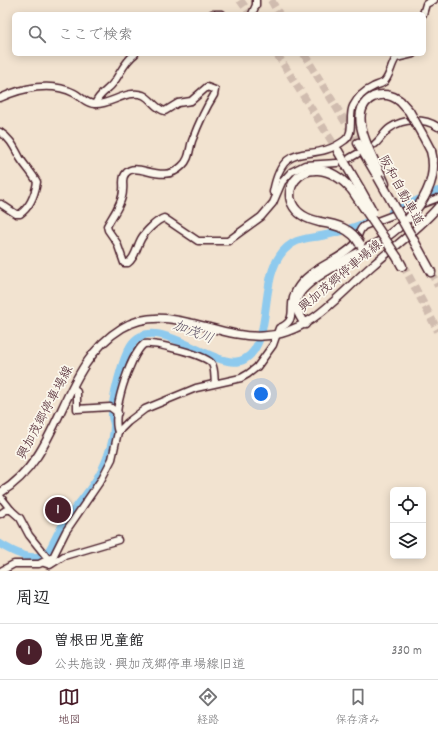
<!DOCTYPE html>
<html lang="ja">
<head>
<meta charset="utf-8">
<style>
	:root { --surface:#fff; --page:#f6f6f6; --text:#202124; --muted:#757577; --line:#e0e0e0; --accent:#4a1f2b }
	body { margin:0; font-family:Dekko,"Klee One",sans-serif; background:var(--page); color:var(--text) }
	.controls { position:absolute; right:12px; bottom:12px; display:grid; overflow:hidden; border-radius:6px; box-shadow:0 2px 10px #0003 }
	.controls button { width:36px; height:36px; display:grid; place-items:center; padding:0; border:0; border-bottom:1px solid var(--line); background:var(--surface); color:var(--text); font:20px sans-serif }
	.you { position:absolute; left:261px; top:394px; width:14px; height:14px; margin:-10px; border:3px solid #fff; border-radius:50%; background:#1a73e8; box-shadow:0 0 0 6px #1a73e833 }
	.badge { display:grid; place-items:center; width:26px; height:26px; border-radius:50%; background:var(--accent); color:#fff; font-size:13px; font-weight:700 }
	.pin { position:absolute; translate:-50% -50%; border:2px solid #fff; box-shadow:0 1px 4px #0006 }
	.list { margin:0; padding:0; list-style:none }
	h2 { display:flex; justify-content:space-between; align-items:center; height:52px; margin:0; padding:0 16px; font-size:17px }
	h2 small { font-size:13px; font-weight:400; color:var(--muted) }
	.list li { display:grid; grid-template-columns:26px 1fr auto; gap:12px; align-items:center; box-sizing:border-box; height:56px; padding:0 16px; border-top:1px solid var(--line) }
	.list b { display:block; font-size:15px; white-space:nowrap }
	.list p { margin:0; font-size:13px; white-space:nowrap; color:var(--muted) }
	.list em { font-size:13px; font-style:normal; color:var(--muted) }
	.icon { flex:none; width:22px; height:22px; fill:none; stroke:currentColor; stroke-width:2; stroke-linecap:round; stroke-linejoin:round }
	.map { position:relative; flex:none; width:438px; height:571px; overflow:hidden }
	.search { position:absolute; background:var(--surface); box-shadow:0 2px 10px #0003; left:12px; right:12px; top:12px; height:44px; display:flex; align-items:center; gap:10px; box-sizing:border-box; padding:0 14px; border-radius:6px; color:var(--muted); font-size:15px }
	.sheet { height:108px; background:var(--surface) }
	nav { display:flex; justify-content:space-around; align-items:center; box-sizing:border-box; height:56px; border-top:1px solid var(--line); background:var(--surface); font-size:11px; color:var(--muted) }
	nav a { display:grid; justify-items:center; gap:2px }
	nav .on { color:var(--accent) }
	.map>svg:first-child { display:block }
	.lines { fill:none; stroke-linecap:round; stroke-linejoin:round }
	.river { stroke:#8ecaee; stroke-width:8 }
	.highway-tunnel { stroke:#d0bcaf; stroke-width:8; stroke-dasharray:8 4; stroke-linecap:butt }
	.minor-casing { stroke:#4a1f2b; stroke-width:9 }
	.major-casing { stroke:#4a1f2b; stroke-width:10 }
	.highway-casing { stroke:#4a1f2b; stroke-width:11 }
	.minor { stroke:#fbf7ec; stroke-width:6 }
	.major { stroke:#fbf7ec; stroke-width:7 }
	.highway { stroke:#fbf7ec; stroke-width:8 }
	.highway-bridge-casing { stroke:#4a1f2b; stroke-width:11; stroke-linecap:butt }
	.highway-bridge { stroke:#fbf7ec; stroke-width:8 }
	.labels { text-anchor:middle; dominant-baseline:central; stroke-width:3.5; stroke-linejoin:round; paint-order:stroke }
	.street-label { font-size:13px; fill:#4a1f2b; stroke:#fbf7ec }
	.water-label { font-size:14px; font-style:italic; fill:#5e5266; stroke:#fbf7ec }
</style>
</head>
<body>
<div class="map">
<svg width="438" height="571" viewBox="0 0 438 571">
	<rect width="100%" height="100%" fill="#f2e3d0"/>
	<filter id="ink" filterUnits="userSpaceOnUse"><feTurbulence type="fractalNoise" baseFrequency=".025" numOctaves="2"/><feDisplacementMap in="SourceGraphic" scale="8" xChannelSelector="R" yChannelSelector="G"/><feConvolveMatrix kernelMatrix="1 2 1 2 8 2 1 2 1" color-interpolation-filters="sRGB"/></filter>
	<g filter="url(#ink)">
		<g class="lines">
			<g class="river">
				<polyline points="392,212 438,191"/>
				<path d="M0,544C10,550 26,559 37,557C41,557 46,554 48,552C54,543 57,533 63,525C78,503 100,481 108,455C111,447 114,434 114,425C114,422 112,419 112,416C112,399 122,359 131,345C156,308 218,376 245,359C278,338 253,267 293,243C303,237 314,238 326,235C341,232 356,227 370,221"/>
			</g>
			<g class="highway-tunnel">
				<polyline points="240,0 250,14"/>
				<polyline points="271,0 279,14"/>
				<polyline points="277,54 338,151"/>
				<polyline points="304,54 358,143"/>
				<polyline points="403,265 438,331"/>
				<polyline points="431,272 438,286"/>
			</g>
			<g class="minor-casing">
				<g id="minor">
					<polyline points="212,14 222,14"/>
					<polyline points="252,14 256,5 256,0"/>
					<polyline points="423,14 426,4 434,0"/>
					<path d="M0,98C22,88 51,81 74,93C82,97 86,104 95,104C111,105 127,89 143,95C152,99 155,109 165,111L178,103L191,101L207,87L215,90L214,95C205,109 198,125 192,141C189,150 190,159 182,166C162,186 137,160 126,173C121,178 124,184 123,190C123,202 113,215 107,226L108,230L117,243L124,263H128C136,257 136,248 141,239C145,232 157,220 164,218L198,241H228L261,217L273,203L282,182L291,172L305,165L337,163"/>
					<path d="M95,104C100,92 107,92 114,82C121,72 125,61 135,54"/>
					<path d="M0,132C11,139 14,147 20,158C25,166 32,173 37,182C35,194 30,207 20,214H16L1,204"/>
					<path d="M375,144C381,139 384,132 390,128C404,118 424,118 438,127"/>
					<polyline points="350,158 357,154"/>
					<path d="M273,192C284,135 311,166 345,140C355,133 348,116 353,106C357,98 364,91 373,87C376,85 380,85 384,82C390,76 391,65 396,58L413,54"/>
					<polyline points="73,386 77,392 77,409 110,407 118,413"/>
					<path d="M118,432C111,415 129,356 144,344C154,342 207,355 212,364C215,369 214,377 215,383"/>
					<polyline points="0,496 11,510 20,518 29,535 49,560"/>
					<polyline points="0,514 6,510 11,510"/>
					<polyline points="44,563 50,565 64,556 118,540"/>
					<path d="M1,571L14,564H39L53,557L66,531L101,480L112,459L118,432L128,422L145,409L196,388L241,378L248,374L257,367L273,345L279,328C300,320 286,307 296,290C308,268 337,262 354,245C359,239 357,231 364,226L438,198"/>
				</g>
			</g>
			<g class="major-casing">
				<path id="major" d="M0,493C63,456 59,366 122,328C167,301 216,339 263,336C311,334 340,293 373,265C395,246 419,229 438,207"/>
			</g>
			<g class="highway-casing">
				<g id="highway">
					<polyline points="422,134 431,151"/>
					<polyline points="358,143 375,172"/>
					<polyline points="338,151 359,187"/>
					<path d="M385,184C377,163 342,112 373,97C382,93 392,95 400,101"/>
					<path d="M320,222C258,209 304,135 352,190"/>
					<polyline points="414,241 431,272"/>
					<polyline points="397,257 402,266"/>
					<path d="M305,324C300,316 294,308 297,298C304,278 360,253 379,242C390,235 399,227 408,219"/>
				</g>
			</g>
			<use href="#minor" class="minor"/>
			<use href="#major" class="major"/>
			<use href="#highway" class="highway"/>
			<g class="highway-bridge-casing">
				<g id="highway-bridge">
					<polyline points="400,101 409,111 422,134"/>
					<polyline points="378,177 414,241"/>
					<polyline points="359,187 373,212"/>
					<polyline points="352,190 397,257"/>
					<path d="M409,218C425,200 438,176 431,151"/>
					<path d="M320,222C337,225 351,228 360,244"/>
				</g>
			</g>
			<use href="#highway-bridge" class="highway-bridge"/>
		</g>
	</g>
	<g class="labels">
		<g class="street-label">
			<text transform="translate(400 191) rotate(61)">阪和自動車道</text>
			<text transform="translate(341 277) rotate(-40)">興加茂郷停車場線</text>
			<text transform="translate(46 413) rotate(-62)">興加茂郷停車場線</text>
		</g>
		<g class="water-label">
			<text transform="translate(193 333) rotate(21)">加茂川</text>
		</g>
	</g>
</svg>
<div class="controls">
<button><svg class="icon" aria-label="locate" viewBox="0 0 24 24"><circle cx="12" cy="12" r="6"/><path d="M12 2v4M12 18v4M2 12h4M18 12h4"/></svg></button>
<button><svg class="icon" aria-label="layers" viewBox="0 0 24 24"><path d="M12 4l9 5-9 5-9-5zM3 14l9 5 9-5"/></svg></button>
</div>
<div class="you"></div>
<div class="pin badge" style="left:58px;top:510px">1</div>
<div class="search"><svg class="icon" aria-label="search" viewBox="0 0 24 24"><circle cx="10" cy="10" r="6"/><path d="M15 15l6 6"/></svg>ここで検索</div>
</div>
<section class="sheet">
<h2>周辺<small></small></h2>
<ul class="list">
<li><span class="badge">1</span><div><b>曽根田児童館</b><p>公共施設 · 興加茂郷停車場線旧道</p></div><em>330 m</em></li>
</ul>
</section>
<nav>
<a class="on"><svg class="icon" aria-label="map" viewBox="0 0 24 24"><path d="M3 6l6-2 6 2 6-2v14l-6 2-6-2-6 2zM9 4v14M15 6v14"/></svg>地図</a>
<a><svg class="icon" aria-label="directions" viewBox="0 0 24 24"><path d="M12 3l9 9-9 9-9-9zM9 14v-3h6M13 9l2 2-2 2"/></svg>経路</a>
<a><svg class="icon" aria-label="saved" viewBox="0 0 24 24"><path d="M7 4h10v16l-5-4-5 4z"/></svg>保存済み</a>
</nav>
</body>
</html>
